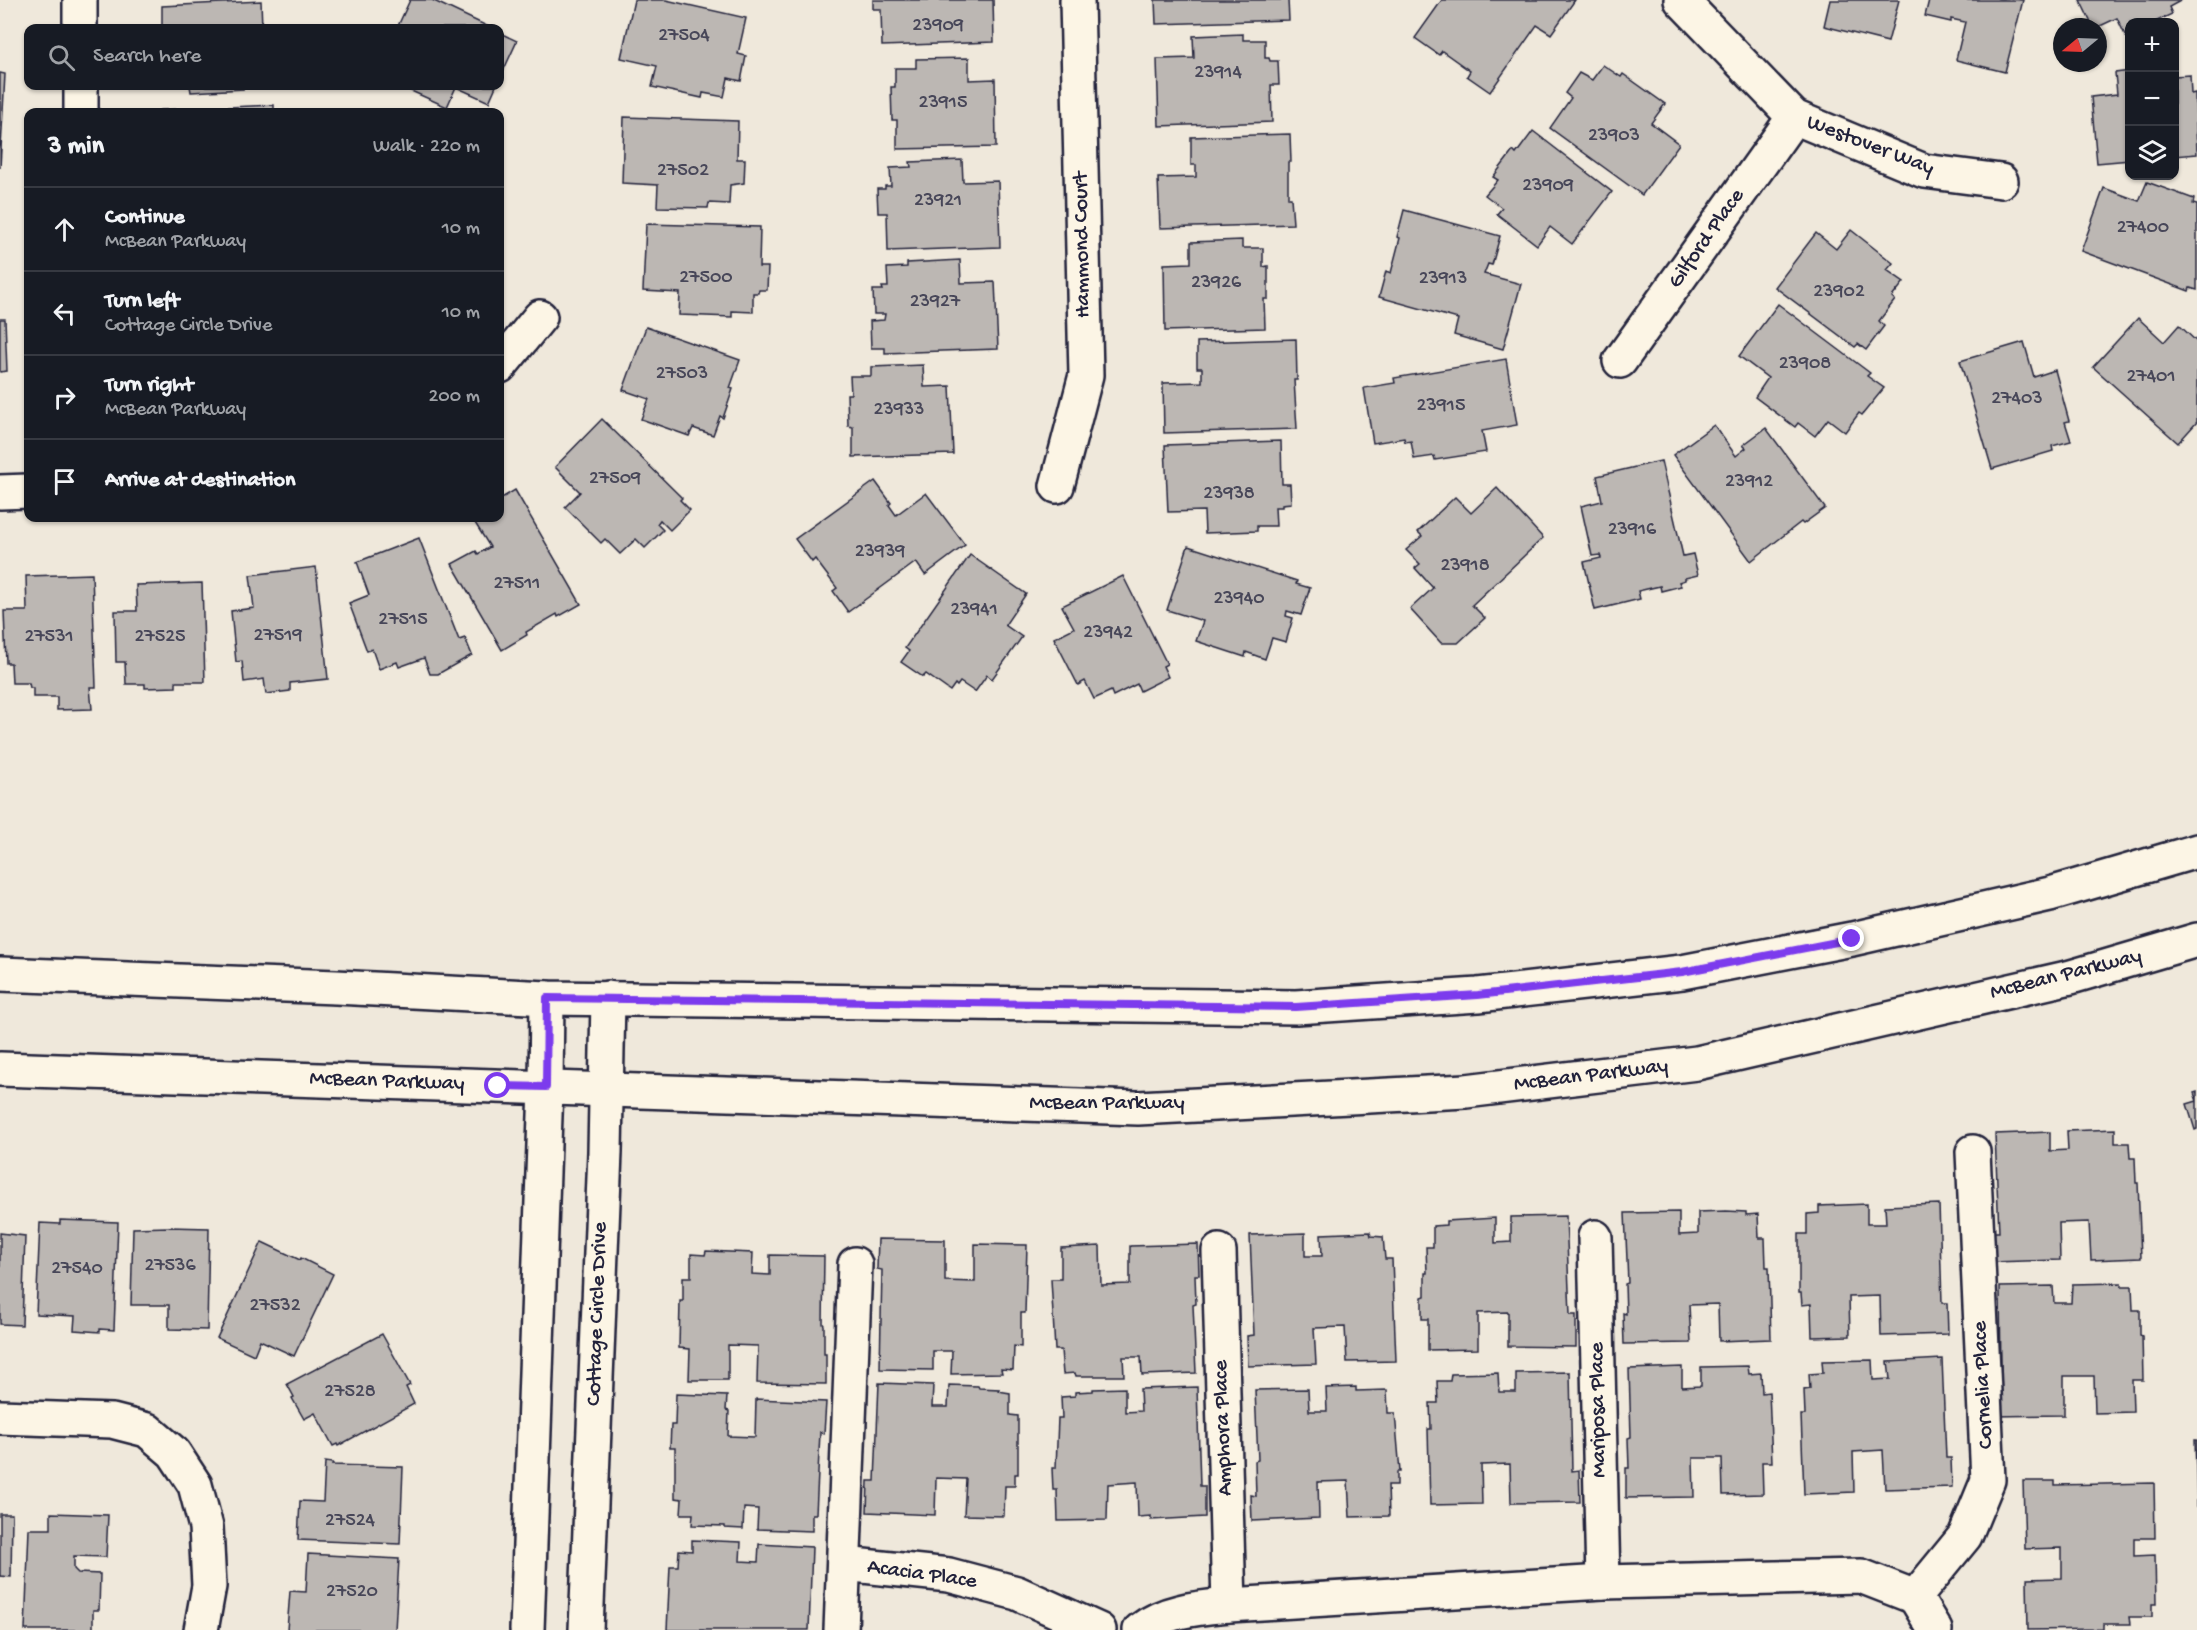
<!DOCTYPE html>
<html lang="en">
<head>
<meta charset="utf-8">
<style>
	:root { --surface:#171b24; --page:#242831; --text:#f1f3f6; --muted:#9ea1a6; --line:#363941 }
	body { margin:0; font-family:"Gochi Hand",sans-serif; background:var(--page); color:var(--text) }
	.controls { position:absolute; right:18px; top:18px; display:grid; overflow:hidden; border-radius:12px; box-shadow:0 2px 4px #0004 }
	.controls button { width:54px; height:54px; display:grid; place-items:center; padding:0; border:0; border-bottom:2px solid var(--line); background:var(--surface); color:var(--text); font:30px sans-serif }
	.compass { position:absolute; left:2053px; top:18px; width:54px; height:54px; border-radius:50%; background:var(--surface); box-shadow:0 2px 4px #0004; rotate:251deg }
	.stop { position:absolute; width:18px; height:18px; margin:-14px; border:4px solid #7c3aed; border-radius:50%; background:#fff }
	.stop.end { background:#7c3aed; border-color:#fff; box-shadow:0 2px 6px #0008 }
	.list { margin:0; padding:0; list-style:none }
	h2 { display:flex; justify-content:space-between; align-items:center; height:78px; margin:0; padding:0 24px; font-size:26px }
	h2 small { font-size:20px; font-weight:400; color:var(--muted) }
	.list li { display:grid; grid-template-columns:39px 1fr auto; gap:18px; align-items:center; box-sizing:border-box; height:84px; padding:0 24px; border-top:2px solid var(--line) }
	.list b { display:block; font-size:22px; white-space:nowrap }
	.list p { margin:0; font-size:20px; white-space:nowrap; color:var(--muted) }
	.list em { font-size:20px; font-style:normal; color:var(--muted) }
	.icon { flex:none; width:33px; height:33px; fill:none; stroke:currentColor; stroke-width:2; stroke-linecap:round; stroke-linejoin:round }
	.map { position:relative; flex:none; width:2197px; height:1630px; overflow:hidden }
	.search { position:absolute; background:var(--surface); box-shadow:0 2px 4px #0004; left:24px; top:24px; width:480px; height:66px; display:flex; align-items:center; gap:15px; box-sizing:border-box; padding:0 21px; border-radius:12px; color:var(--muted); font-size:22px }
	.panel { position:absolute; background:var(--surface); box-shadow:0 2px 4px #0004; left:24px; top:108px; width:480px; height:414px; border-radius:12px }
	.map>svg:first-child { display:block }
	.building { fill:#bcb7b3; stroke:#22223b; stroke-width:1.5 }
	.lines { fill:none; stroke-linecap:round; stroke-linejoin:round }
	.minor-casing { stroke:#22223b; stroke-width:38 }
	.major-casing { stroke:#22223b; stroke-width:38 }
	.minor { stroke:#fcf5e5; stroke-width:33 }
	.major { stroke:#fcf5e5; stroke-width:33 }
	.route { stroke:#7c3aed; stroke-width:8 }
	.labels { text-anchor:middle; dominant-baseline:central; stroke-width:6; stroke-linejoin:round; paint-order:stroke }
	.number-label { font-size:20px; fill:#484759 }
	.street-label { font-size:22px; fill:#22223b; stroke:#fcf5e5 }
</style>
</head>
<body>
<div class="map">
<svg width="2197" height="1630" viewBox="0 0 2197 1630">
	<rect width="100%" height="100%" fill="#efe8db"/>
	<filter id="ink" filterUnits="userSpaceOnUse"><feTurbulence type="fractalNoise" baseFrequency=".0167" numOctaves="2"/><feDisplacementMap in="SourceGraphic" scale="12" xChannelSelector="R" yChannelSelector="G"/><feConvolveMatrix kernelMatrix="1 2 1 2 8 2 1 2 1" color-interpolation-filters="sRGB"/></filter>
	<g filter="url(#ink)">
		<g class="building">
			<polygon points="410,0 432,0 491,28 397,28"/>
			<polygon points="634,0 666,0 746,18 738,54 746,56 741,81 728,78 724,97 703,93 702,98 652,87 657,66 621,58"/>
			<polygon points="873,0 993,0 994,42 882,46 881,9 873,9"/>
			<polygon points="1155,0 1288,0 1289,20 1156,24"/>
			<polygon points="1442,0 1575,0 1551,34 1537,25 1490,92 1467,76 1470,71 1442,51 1439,55 1415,38"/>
			<polygon points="1830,0 1899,0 1888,42 1824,26"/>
			<polygon points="1929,0 2023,0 2005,72 1956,60 1965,22 1951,19 1951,22 1925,16"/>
			<polygon points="2080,0 2182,0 2169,7 2172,14 2155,22 2130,22 2130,35 2126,37 2117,18 2098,27 2093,27"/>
			<polygon points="261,1 262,28 162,28 162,6"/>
			<polygon points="500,33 517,41 500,78"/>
			<polygon points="1243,34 1243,40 1265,40 1265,58 1269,58 1270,61 1278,61 1279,85 1271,85 1272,122 1159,126 1157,59 1194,58 1193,36"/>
			<polygon points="969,58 969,80 995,79 996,147 897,149 897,120 892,120 891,87 895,87 895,68 916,68 916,59"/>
			<polygon points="1603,65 1621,77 1623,74 1665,104 1651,123 1679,144 1642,195 1550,128 1571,98 1565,93 1579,73 1592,80"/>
			<polygon points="2130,71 2130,160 2097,163 2091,97 2117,94 2115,73"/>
			<polygon points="0,73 5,74 0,168"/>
			<polygon points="2190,75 2191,94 2195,93 2197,154 2174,156 2174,76"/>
			<polygon points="190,86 242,86 243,89 191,92"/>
			<polygon points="400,86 496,86 489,102 456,87 447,107"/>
			<polygon points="274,105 274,112 161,112 161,110"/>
			<polygon points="624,117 738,121 737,159 745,159 744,183 730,185 729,204 709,203 708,208 657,207 658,185 622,183"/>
			<polygon points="1533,131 1612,192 1572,244 1550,227 1537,245 1497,214 1502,208 1485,195 1498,180 1493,177 1513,151 1516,154"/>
			<polygon points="1290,134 1291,162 1288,162 1288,198 1291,198 1293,224 1160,228 1158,178 1196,177 1196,165 1191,165 1191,137"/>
			<polygon points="962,160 963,182 998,181 1000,247 888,251 887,213 878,213 877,189 885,189 885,186 891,186 890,168 911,167 910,162"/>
			<polygon points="2147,182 2194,199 2193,204 2197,205 2197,290 2190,288 2189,291 2081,251 2104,188 2139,201"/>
			<polygon points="1404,210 1500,236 1492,265 1488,264 1484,274 1521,284 1503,349 1454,335 1458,319 1379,297 1386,271 1391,273 1400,238 1397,237"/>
			<polygon points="646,224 760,227 759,267 768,267 767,290 759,290 758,293 753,293 753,312 732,311 732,317 679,315 680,293 643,291"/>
			<polygon points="1851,230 1893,263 1887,270 1904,282 1892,297 1895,300 1879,321 1884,326 1866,350 1858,344 1855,347 1775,287 1816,233 1836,249"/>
			<polygon points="1242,240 1242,248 1263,248 1263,267 1268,266 1268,299 1264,299 1265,328 1165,331 1164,264 1191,263 1191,242"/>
			<polygon points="960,260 961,283 995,282 998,349 885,353 885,348 871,348 870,321 884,320 885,314 874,314 873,290 883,290 882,287 888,287 887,268 907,267 907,263"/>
			<polygon points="1778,304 1870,373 1867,376 1884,388 1862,415 1859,413 1845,432 1828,419 1815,436 1798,423 1795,427 1755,397 1768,378 1739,356"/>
			<polygon points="2138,318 2164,342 2179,325 2197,342 2197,422 2178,443 2093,367"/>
			<polygon points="0,319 5,319 7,371 0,372"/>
			<polygon points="646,327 740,360 730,388 733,389 723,418 720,416 713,435 693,428 689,436 641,419 649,399 623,390"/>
			<polygon points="1296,339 1297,380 1294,380 1297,429 1164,433 1163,383 1202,382 1202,368 1197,368 1197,342"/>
			<polygon points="2024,342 2034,377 2055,370 2069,421 2065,422 2071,441 2052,446 2053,451 1992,469 1960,361"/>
			<polygon points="1506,359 1517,425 1482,431 1486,452 1435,460 1434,456 1414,459 1411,441 1405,442 1404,438 1373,443 1364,388 1395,383 1394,378"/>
			<polygon points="923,365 924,387 950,386 953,454 853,457 853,427 848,426 847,394 851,394 850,376 871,376 871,367"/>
			<polygon points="602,419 682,498 680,500 690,510 670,530 660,520 657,524 663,530 645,548 636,539 620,554 605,539 601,543 565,507 580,492 555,467"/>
			<polygon points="1714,425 1736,456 1746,448 1743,445 1766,428 1825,508 1803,524 1801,522 1751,561 1673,455"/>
			<polygon points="1281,441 1282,484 1290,484 1291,503 1282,504 1282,507 1275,507 1276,526 1257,526 1257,531 1205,533 1204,511 1168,512 1165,445"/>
			<polygon points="1661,461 1683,556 1693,554 1698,575 1685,578 1685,580 1679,582 1681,586 1661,591 1660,586 1638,591 1640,599 1595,610 1584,562 1601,558 1600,555 1592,556 1581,506 1602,501 1597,476"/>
			<polygon points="875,481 891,503 889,505 896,515 926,493 965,545 925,575 916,562 848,612 833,591 837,588 815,559 812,562 795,539"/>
			<polygon points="1497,488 1543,538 1472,605 1485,618 1458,643 1441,643 1410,609 1433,588 1415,568 1420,564 1406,550 1422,536 1418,532 1455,497 1471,513"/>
			<polygon points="515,490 581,604 558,617 557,614 526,632 527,635 502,650 452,564 476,551 478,554 490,547 472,518 500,518 500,499"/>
			<polygon points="419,538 459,640 465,638 472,655 438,674 430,674 424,658 399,667 397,662 379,669 372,649 367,651 349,603 369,595 357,562"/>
			<polygon points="1188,546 1297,581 1296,584 1310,588 1301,615 1287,611 1286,616 1293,618 1286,642 1272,638 1265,659 1246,652 1245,657 1196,641 1203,621 1167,610"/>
			<polygon points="970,555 1026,594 1005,625 1022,637 992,679 987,675 975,692 960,682 957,686 955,684 950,691 926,674 923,677 901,662 909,651 905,648"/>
			<polygon points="316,567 328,679 290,683 290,691 266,694 264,679 244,682 242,661 236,662 231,611 254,608 250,575"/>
			<polygon points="92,574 96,687 90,687 92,709 57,710 57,697 33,697 33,688 30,688 29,683 12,683 11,663 6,663 4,611 27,611 26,576"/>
			<polygon points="1123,576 1167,664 1163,666 1168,677 1140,691 1137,684 1113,696 1111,691 1094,699 1085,681 1078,685 1054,638 1074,628 1062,606"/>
			<polygon points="202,583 205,682 176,682 176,687 145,688 145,684 126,684 125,662 116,662 115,611 137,611 136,585"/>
			<polygon points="2197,1092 2197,1129 2195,1130 2187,1104 2197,1101 2194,1093"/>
			<polygon points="2115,1129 2115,1143 2129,1143 2130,1158 2135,1158 2136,1183 2138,1183 2141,1258 2091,1260 2089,1222 2059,1223 2060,1260 1993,1262 1992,1232 1999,1232 1995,1134 2050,1132 2050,1151 2068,1150 2067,1131"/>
			<polygon points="1867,1204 1867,1224 1886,1224 1885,1206 1939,1204 1942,1303 1947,1303 1948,1334 1881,1336 1880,1296 1849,1297 1850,1336 1812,1337 1811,1304 1802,1305 1801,1293 1799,1293 1799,1234 1807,1234 1807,1214 1819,1213 1819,1206"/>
			<polygon points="1726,1211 1746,1212 1746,1215 1758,1214 1759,1238 1765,1238 1766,1267 1769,1267 1771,1339 1719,1341 1718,1304 1689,1305 1691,1343 1624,1344 1623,1313 1626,1314 1625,1284 1628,1283 1625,1213 1679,1212 1679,1235 1698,1234 1698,1212"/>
			<polygon points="1566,1216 1570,1315 1576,1315 1576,1347 1508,1346 1508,1312 1478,1313 1478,1349 1428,1350 1428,1319 1422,1319 1422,1297 1425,1296 1425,1273 1427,1273 1426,1247 1433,1247 1433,1226 1446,1225 1446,1221 1495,1218 1495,1243 1511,1242 1511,1217"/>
			<polygon points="60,1220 118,1222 114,1330 100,1329 100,1332 74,1330 75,1316 36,1314 40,1223 60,1224"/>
			<polygon points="169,1227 209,1228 207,1330 169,1329 169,1305 131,1305 133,1228"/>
			<polygon points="1370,1232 1371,1236 1383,1237 1385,1259 1392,1259 1396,1361 1347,1362 1345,1327 1314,1328 1316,1364 1248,1366 1247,1336 1254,1335 1250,1235 1305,1233 1305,1256 1322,1256 1321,1234"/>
			<polygon points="0,1233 25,1236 22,1325 0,1324"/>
			<polygon points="878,1239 945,1240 945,1281 975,1282 975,1244 1027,1245 1025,1313 1021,1313 1021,1347 1014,1346 1013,1370 1001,1369 1002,1373 951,1374 952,1351 933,1351 933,1370 880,1369 882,1270 877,1269"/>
			<polygon points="262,1242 300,1260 301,1258 333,1274 294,1356 260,1340 254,1355 217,1338"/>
			<polygon points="1198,1244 1199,1275 1195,1275 1196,1304 1193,1305 1196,1373 1142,1375 1141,1357 1123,1357 1124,1376 1076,1376 1075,1373 1063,1374 1061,1350 1055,1350 1051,1279 1061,1279 1061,1248 1100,1246 1101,1285 1130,1284 1130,1246"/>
			<polygon points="706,1251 753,1253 752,1274 770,1275 770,1255 824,1256 823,1324 824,1325 824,1354 826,1354 826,1384 757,1383 758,1346 728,1345 728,1380 689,1380 690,1349 679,1348 680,1301 683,1301 683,1277 691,1277 691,1254 705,1255"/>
			<polygon points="2121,1283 2121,1286 2132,1286 2133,1310 2140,1310 2140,1335 2142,1336 2143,1380 2132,1380 2133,1412 2095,1413 2094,1376 2064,1376 2064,1415 1996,1416 1996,1377 2001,1377 2000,1287 2053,1286 2054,1303 2071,1303 2072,1284"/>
			<polygon points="382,1334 410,1385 406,1387 414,1404 338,1446 337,1444 333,1446 315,1413 304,1419 292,1398 294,1397 287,1384"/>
			<polygon points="1942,1359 1946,1458 1951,1458 1952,1487 1885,1489 1883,1450 1853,1452 1854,1492 1804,1494 1801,1415 1805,1415 1804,1390 1810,1389 1809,1374 1823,1373 1822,1361 1872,1360 1873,1380 1890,1379 1888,1362"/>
			<polygon points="1748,1366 1749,1374 1761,1373 1762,1393 1769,1392 1772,1462 1762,1462 1763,1494 1723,1495 1722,1458 1693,1458 1694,1497 1626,1498 1626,1468 1629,1468 1628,1438 1631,1437 1629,1369 1682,1367 1682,1387 1701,1386 1701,1367"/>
			<polygon points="1570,1372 1572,1471 1579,1470 1580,1502 1511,1503 1510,1464 1481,1465 1482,1504 1430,1505 1428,1429 1431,1429 1430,1403 1438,1403 1437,1381 1450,1381 1451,1374 1498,1373 1499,1392 1516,1392 1516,1373"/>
			<polygon points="879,1383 933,1385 932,1407 948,1407 949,1385 978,1386 979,1388 999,1389 998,1391 1010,1393 1010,1415 1018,1416 1018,1474 1015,1474 1015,1486 1005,1486 1004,1516 964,1515 966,1479 936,1478 935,1515 867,1512 868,1481 875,1481"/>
			<polygon points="1197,1387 1200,1486 1205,1486 1205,1517 1151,1520 1151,1516 1138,1517 1137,1482 1108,1484 1107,1520 1058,1521 1057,1490 1053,1490 1052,1468 1056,1468 1058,1418 1062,1418 1061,1397 1075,1396 1075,1392 1093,1391 1093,1389 1125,1388 1125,1412 1141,1411 1140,1389"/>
			<polygon points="1356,1387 1356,1391 1387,1390 1388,1413 1395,1413 1400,1472 1397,1472 1397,1485 1388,1485 1389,1516 1350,1517 1348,1481 1318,1482 1319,1518 1252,1521 1251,1495 1256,1496 1255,1461 1258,1460 1255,1390 1308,1389 1309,1411 1327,1411 1326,1388"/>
			<polygon points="676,1394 727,1396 726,1410 729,1411 728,1436 755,1437 756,1399 826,1402 824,1433 820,1432 816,1514 812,1514 812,1531 757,1529 758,1509 744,1508 743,1529 725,1528 725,1526 692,1525 693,1514 681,1514 682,1499 675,1498 675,1448 670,1448 671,1425 675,1425"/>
			<polygon points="2195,1440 2197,1440 2197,1507"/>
			<polygon points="325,1462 333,1463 332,1465 403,1467 400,1544 298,1540 300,1501 323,1502"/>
			<polygon points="2023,1481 2055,1481 2055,1485 2154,1483 2155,1538 2134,1538 2134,1556 2155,1555 2156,1604 2152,1604 2152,1617 2129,1617 2130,1624 2103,1624 2103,1629 2028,1630 2027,1579 2062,1578 2062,1548 2025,1549"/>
			<polygon points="51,1513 108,1515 106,1557 74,1556 74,1569 78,1573 100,1574 99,1610 93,1610 93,1628 90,1630 25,1630 29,1529 51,1529"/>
			<polygon points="0,1514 12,1514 11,1577 0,1576"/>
			<polygon points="692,1540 741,1542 740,1561 758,1562 759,1544 812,1547 809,1630 667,1630 670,1566 678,1566 679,1550 692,1551"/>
			<polygon points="308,1554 399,1559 395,1630 287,1630 290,1591 306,1592"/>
		</g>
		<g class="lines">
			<g class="minor-casing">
				<g id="minor">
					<polyline points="80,0 80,28"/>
					<polyline points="1681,0 1794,117 1924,171 2001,181"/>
					<polyline points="81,86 81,112"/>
					<polyline points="1620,361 1794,117"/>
					<polyline points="500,366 540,317"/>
					<polyline points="1057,486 1086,375 1077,0"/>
					<polyline points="0,492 28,491"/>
					<polyline points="1595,1237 1603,1582"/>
					<polyline points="1219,1251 1229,1605"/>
					<polyline points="0,1417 112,1421 147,1430 174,1453 195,1485 206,1527 209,1586 201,1630"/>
					<polyline points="844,1564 949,1575 1017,1593 1099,1630"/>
					<polyline points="1915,1597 1965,1536 1988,1480 1973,1152"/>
					<polyline points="527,1630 546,1087 547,998"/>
					<polyline points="586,1630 605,1152 608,998"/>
					<polyline points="841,1630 855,1264"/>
					<path d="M1140,1630C1166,1610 1198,1608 1229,1605L1603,1582L1861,1576L1915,1597L1935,1630"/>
				</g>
			</g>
			<g class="major-casing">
				<g id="major">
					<polyline points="0,974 336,987 547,998 1296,1007 1478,995 1682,972 1852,939 2050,894 2197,851"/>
					<polyline points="0,1069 1138,1108 1466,1091 1697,1063 2071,977 2197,940"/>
				</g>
			</g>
			<use href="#minor" class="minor"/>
			<use href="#major" class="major"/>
		</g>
	</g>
	<g class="lines" filter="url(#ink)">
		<polyline class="route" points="498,1086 546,1087 547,998 1296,1007 1478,995 1682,972 1852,939"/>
	</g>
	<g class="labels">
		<g class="number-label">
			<text x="938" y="26">23909</text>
			<text x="684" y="36">27504</text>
			<text x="1218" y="73">23914</text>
			<text x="943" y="103">23915</text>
			<text x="1614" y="136">23903</text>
			<text x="683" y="171">27502</text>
			<text x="1548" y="186">23909</text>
			<text x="938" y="201">23921</text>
			<text x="2143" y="228">27400</text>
			<text x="706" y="278">27500</text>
			<text x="1443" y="279">23913</text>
			<text x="1216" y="283">23926</text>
			<text x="1839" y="292">23902</text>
			<text x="935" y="302">23927</text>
			<text x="1805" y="364">23908</text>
			<text x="682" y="374">27503</text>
			<text x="2151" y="377">27401</text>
			<text x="2017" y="399">27403</text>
			<text x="1441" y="406">23915</text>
			<text x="899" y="410">23933</text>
			<text x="615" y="479">27509</text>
			<text x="1749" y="482">23912</text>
			<text x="1229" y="494">23938</text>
			<text x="1632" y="530">23916</text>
			<text x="880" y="552">23939</text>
			<text x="1465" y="566">23918</text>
			<text x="517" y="584">27511</text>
			<text x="1239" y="599">23940</text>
			<text x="974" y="610">23941</text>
			<text x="403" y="620">27515</text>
			<text x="1108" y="633">23942</text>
			<text x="278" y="636">27519</text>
			<text x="49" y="637">27531</text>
			<text x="160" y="637">27525</text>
			<text x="170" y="1266">27536</text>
			<text x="77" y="1269">27540</text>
			<text x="275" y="1306">27532</text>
			<text x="350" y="1392">27528</text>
			<text x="350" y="1521">27524</text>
			<text x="352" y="1592">27520</text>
		</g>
		<g class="street-label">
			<text transform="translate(1870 146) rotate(21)">Westover Way</text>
			<text transform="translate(1707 239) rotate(-55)">Gilford Place</text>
			<text transform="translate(1083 245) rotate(-91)">Hammond Court</text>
			<text transform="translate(2066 975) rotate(-14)">McBean Parkway</text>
			<text transform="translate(1591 1076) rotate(-7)">McBean Parkway</text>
			<text transform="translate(387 1082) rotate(2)">McBean Parkway</text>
			<text x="1107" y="1104">McBean Parkway</text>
			<text transform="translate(598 1314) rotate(-88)">Cottage Circle Drive</text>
			<text transform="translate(1984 1385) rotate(-93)">Cornelia Place</text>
			<text transform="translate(1599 1410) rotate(-91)">Mariposa Place</text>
			<text transform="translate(1224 1428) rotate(-92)">Amphora Place</text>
			<text transform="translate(922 1575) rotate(8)">Acacia Place</text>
		</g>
	</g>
</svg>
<div class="controls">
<button>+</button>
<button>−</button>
<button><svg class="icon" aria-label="layers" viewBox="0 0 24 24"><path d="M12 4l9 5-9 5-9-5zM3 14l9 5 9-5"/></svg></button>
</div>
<svg class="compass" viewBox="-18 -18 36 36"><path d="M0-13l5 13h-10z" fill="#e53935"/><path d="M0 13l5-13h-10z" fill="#9ea1a6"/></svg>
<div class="stop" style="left:498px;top:1086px"></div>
<div class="stop end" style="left:1852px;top:939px"></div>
<div class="search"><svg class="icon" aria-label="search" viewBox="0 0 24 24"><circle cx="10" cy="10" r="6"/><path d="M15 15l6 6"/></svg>Search here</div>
<section class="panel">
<h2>3 min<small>Walk · 220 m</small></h2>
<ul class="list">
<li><svg class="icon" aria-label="ahead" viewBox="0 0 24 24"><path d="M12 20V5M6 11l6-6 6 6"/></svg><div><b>Continue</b><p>McBean Parkway</p></div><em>10 m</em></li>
<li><svg class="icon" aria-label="left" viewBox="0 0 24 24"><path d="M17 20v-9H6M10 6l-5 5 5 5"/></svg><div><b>Turn left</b><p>Cottage Circle Drive</p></div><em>10 m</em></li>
<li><svg class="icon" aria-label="right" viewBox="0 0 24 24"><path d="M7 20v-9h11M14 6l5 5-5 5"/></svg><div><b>Turn right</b><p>McBean Parkway</p></div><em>200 m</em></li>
<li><svg class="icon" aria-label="arrive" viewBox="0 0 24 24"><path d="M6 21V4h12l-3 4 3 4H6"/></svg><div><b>Arrive at destination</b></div></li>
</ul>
</section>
</div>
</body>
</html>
